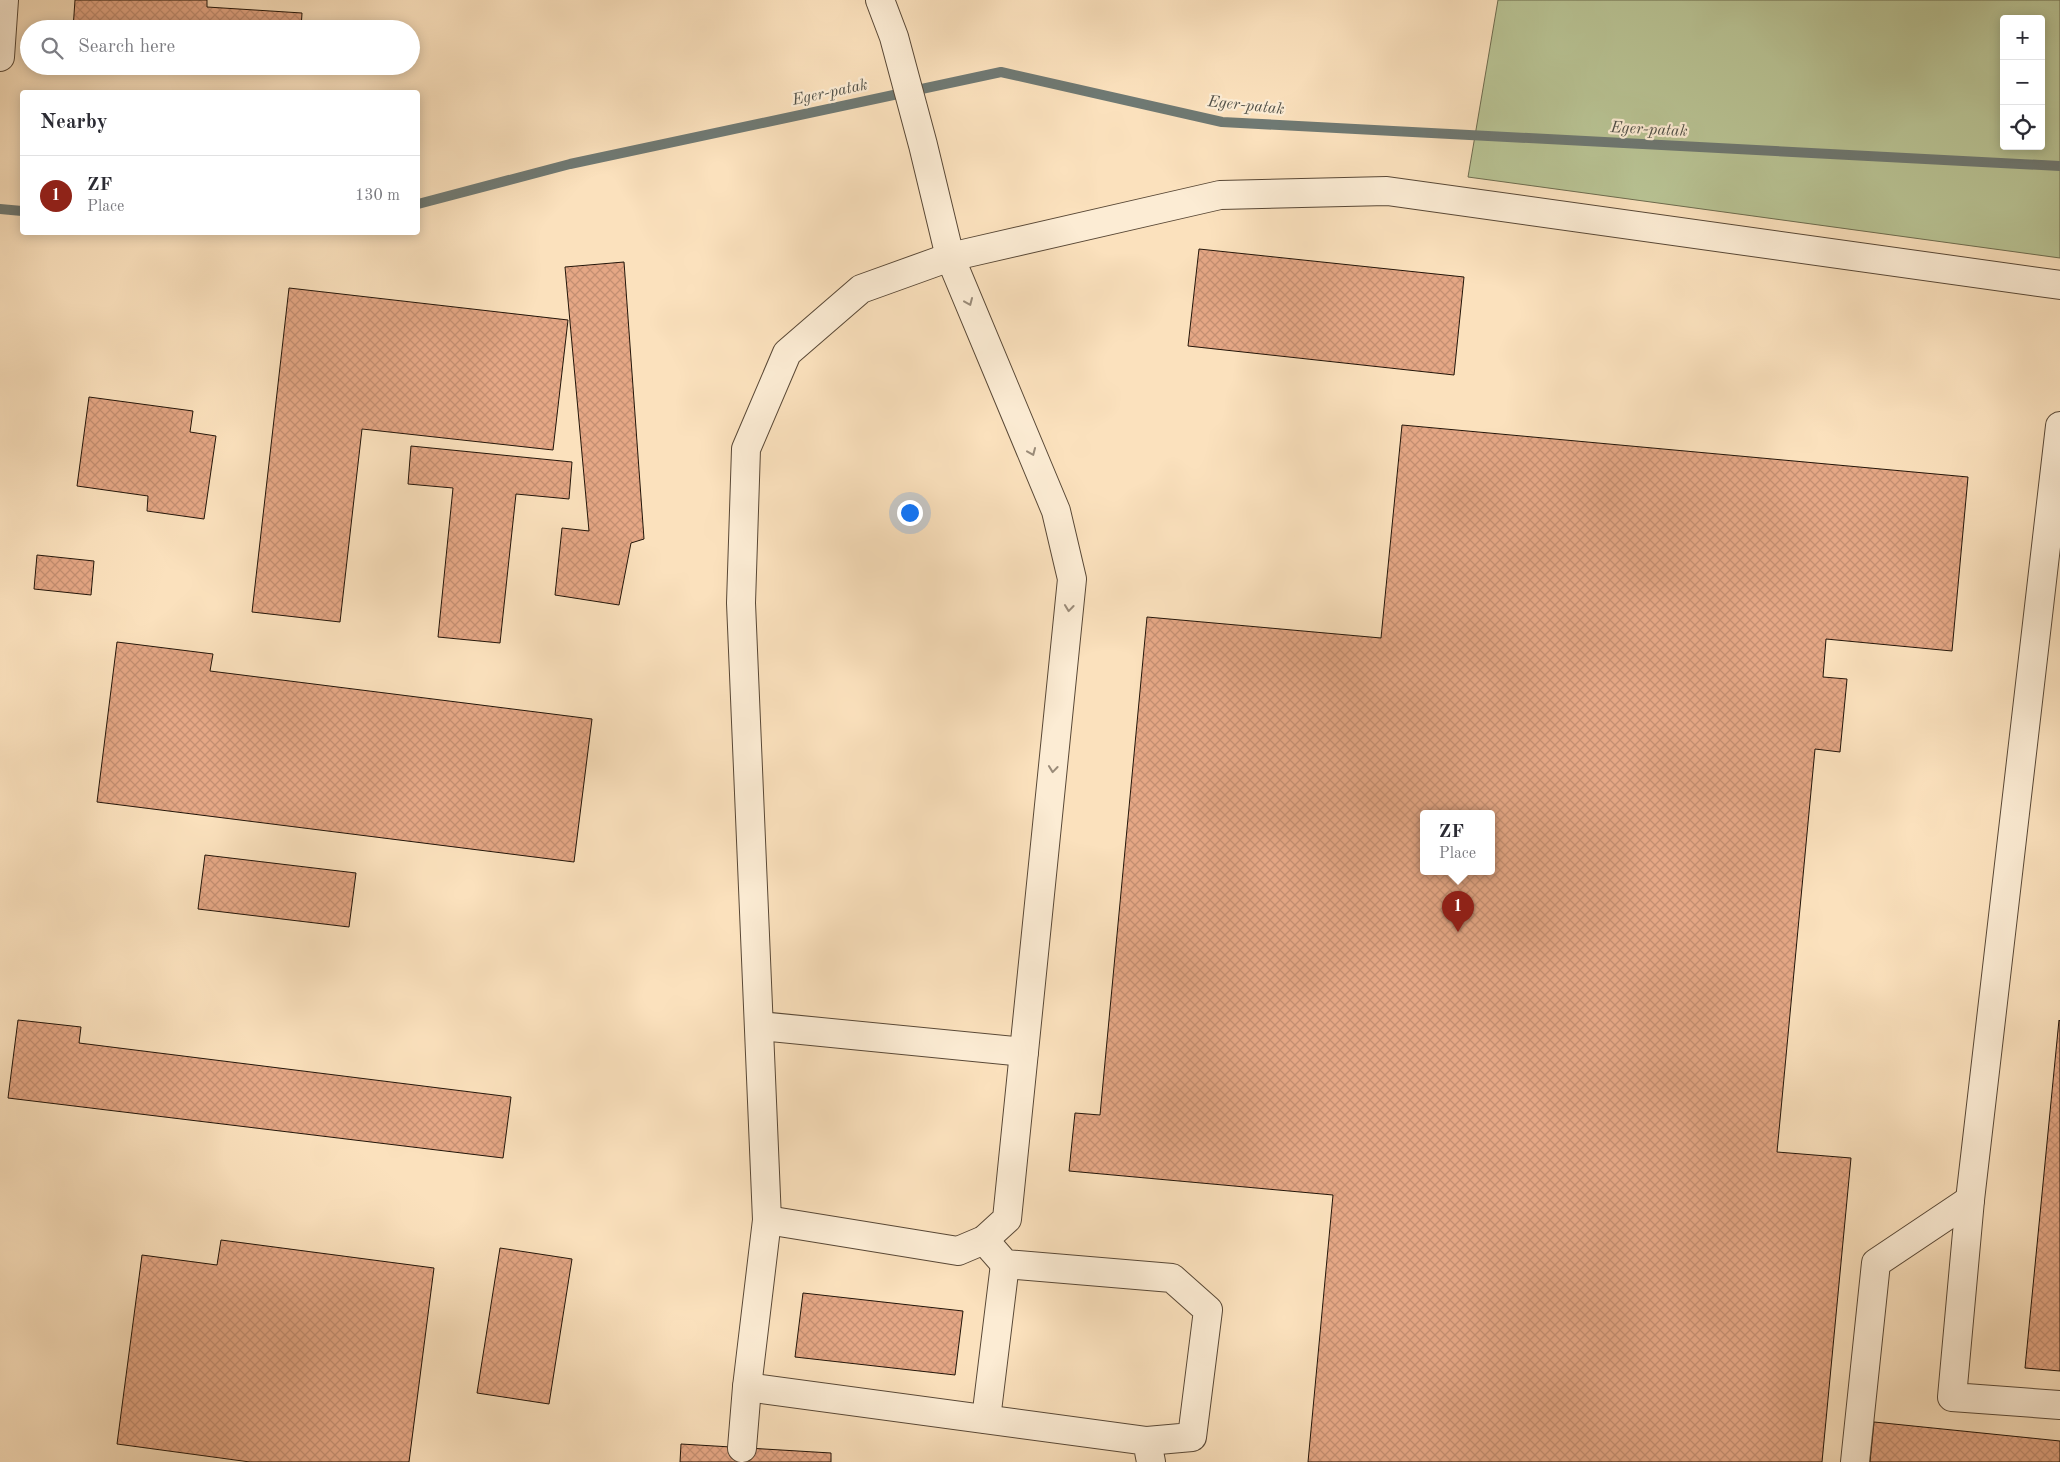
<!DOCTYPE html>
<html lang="en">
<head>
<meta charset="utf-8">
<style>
	:root { --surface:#fff; --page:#f2f2f3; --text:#2b2b33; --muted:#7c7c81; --line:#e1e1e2; --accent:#8f2418 }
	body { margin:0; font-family:"Old Standard TT",serif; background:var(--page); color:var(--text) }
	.controls { position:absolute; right:15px; top:15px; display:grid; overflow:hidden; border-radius:5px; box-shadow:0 2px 12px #0003 }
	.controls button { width:45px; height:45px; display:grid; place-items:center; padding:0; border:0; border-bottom:1px solid var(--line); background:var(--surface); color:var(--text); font:25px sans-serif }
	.you { position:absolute; left:909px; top:512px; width:18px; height:18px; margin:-12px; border:4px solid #fff; border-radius:50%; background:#1a73e8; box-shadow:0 0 0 8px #1a73e833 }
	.badge { display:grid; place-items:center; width:32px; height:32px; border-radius:50%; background:var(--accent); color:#fff; font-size:16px; font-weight:700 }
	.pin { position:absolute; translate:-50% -41px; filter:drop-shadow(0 1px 2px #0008) }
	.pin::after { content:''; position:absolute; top:26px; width:18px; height:15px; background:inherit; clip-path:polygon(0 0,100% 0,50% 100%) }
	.popup { position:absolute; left:1420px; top:810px; width:75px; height:65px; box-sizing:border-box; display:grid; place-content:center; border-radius:5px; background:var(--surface); filter:drop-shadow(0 1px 4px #0005); font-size:16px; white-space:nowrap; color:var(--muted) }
	.popup b { font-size:19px; color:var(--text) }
	.popup::after { content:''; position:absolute; left:50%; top:100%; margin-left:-10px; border:10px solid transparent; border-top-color:var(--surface) }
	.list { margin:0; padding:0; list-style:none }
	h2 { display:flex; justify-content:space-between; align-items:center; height:65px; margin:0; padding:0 20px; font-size:21px }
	h2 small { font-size:16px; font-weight:400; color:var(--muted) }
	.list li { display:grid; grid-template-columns:32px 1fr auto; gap:15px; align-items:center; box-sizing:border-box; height:80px; padding:0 20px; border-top:1px solid var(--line) }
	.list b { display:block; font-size:19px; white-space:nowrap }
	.list p { margin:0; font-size:16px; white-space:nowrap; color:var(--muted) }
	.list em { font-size:16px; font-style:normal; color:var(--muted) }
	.icon { flex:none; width:28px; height:28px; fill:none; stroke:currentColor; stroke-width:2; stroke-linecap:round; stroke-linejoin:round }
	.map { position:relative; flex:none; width:2060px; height:1462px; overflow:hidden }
	.search { position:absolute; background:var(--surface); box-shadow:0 2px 12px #0003; left:20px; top:20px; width:400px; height:55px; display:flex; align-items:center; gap:12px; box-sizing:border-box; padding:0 18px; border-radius:28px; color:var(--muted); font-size:19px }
	.panel { position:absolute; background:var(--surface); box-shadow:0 2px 12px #0003; left:20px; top:90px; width:400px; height:145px; border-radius:5px }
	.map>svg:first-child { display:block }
	.grass { fill:#b9c495; stroke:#6e6c4f; fill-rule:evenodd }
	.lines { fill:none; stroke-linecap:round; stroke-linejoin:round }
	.stream { stroke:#6f7973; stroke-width:10 }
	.building { fill:url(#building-cross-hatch); stroke:#231509; fill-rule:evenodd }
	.minor-casing { stroke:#594836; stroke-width:30 }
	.minor { stroke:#fcecd4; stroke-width:28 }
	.oneway { stroke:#9a8b79 }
	.labels { text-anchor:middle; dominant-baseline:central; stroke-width:4.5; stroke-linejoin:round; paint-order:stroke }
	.water-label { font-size:16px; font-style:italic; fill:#4f4f47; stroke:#fcecd4 }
</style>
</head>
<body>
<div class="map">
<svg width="2060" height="1462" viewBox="0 0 2060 1462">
	<defs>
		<pattern id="building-cross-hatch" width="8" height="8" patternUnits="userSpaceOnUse" patternTransform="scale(1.25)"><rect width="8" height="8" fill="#e5a785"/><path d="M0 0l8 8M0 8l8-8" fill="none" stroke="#c48f72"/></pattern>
	</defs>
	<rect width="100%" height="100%" fill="#fbe1bd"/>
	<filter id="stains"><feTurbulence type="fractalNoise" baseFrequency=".004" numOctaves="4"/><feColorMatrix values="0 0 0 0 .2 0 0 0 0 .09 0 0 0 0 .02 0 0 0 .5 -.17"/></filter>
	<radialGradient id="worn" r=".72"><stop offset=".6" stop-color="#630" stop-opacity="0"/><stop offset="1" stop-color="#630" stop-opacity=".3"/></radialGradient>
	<path class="grass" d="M1498,0H2060V258L1468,177ZM2004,19H2041V146H2004Z"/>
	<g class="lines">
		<g class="stream">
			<polyline points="418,204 570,164 1001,72 1222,122 2060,166"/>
			<polyline points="0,209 22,211"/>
		</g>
	</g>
	<g class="building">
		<polygon points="75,0 207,0 207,7 302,13 301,29 73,29"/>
		<polygon points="1199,249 1464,277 1454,375 1188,346"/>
		<polygon points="624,262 644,539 631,543 619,605 555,595 562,528 589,531 565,267"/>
		<polygon points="289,288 568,320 553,450 362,429 340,622 252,612"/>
		<polygon points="89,397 193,411 190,432 216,436 204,519 147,511 148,496 77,486"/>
		<path d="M1402,425L1968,477L1952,651L1826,639L1823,677L1847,679L1840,752L1815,749L1777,1152L1851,1158L1822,1462H1308L1333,1195L1069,1171L1075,1113L1100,1115L1147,617L1381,638ZM1424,813H1492V871H1424Z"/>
		<polygon points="411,446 572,462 569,499 516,494 500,643 438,637 453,488 408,484"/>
		<polygon points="37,555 94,561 91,595 34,589"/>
		<polygon points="117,642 213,654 210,671 592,719 574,862 97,802"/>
		<polygon points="205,855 356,873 349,927 198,909"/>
		<polygon points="18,1020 81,1027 79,1043 511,1097 503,1158 8,1098"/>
		<polygon points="2059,1020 2060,1021 2060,1371 2025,1368"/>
		<polygon points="221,1240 434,1268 409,1462 250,1462 117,1444 142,1255 217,1265"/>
		<polygon points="500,1248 572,1259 549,1404 477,1393"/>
		<polygon points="803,1293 963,1311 955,1375 795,1357"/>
		<polygon points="1874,1422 2060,1441 2060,1462 1870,1462"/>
		<polygon points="681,1444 831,1453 831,1462 680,1462"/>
	</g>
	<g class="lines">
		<g class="minor-casing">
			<g id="minor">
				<polyline points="0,57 4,0"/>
				<polyline points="2060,426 1970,1200 1952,1397 2060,1405"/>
				<polyline points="760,1026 1024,1052"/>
				<polyline points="767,1220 958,1251 984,1240 1007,1219 1072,579 1056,511 950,257 923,145 894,37 880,0"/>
				<polyline points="984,1240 1005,1264 1172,1278 1208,1310 1192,1437 1147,1441"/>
				<polyline points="747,1387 1147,1441 1151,1462"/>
				<polyline points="986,1419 1005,1264"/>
				<polyline points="742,1448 747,1387 767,1220 741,603 746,449 787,353 861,289 950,257 1220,195 1387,191 2060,285"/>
				<polyline points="1855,1462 1876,1263 1970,1200"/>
			</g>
		</g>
		<use href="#minor" class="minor"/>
	</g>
	<defs><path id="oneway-chevron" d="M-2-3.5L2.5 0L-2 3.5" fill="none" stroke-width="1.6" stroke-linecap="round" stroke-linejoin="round" transform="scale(1.25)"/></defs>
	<g class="oneway">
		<use href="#oneway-chevron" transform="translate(969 302) rotate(67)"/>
		<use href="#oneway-chevron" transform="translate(1032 452) rotate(67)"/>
		<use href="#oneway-chevron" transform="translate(1069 608) rotate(96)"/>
		<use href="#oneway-chevron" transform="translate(1053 769) rotate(96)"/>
	</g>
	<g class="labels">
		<g class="water-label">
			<text transform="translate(830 93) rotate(-12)">Eger-patak</text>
			<text transform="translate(1246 106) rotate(6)">Eger-patak</text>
			<text transform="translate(1649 130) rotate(3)">Eger-patak</text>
		</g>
	</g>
	<rect width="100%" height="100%" filter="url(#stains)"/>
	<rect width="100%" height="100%" fill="url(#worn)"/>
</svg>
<div class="controls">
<button>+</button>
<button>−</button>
<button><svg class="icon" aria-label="locate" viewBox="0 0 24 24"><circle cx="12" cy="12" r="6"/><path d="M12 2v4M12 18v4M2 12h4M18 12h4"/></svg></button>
</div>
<div class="you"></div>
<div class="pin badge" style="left:1458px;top:932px">1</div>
<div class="popup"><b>ZF</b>Place</div>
<div class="search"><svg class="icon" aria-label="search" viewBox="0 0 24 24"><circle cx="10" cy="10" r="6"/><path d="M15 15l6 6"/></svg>Search here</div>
<section class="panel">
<h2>Nearby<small></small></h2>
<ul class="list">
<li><span class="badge">1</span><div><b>ZF</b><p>Place</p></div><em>130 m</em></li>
</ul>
</section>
</div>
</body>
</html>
